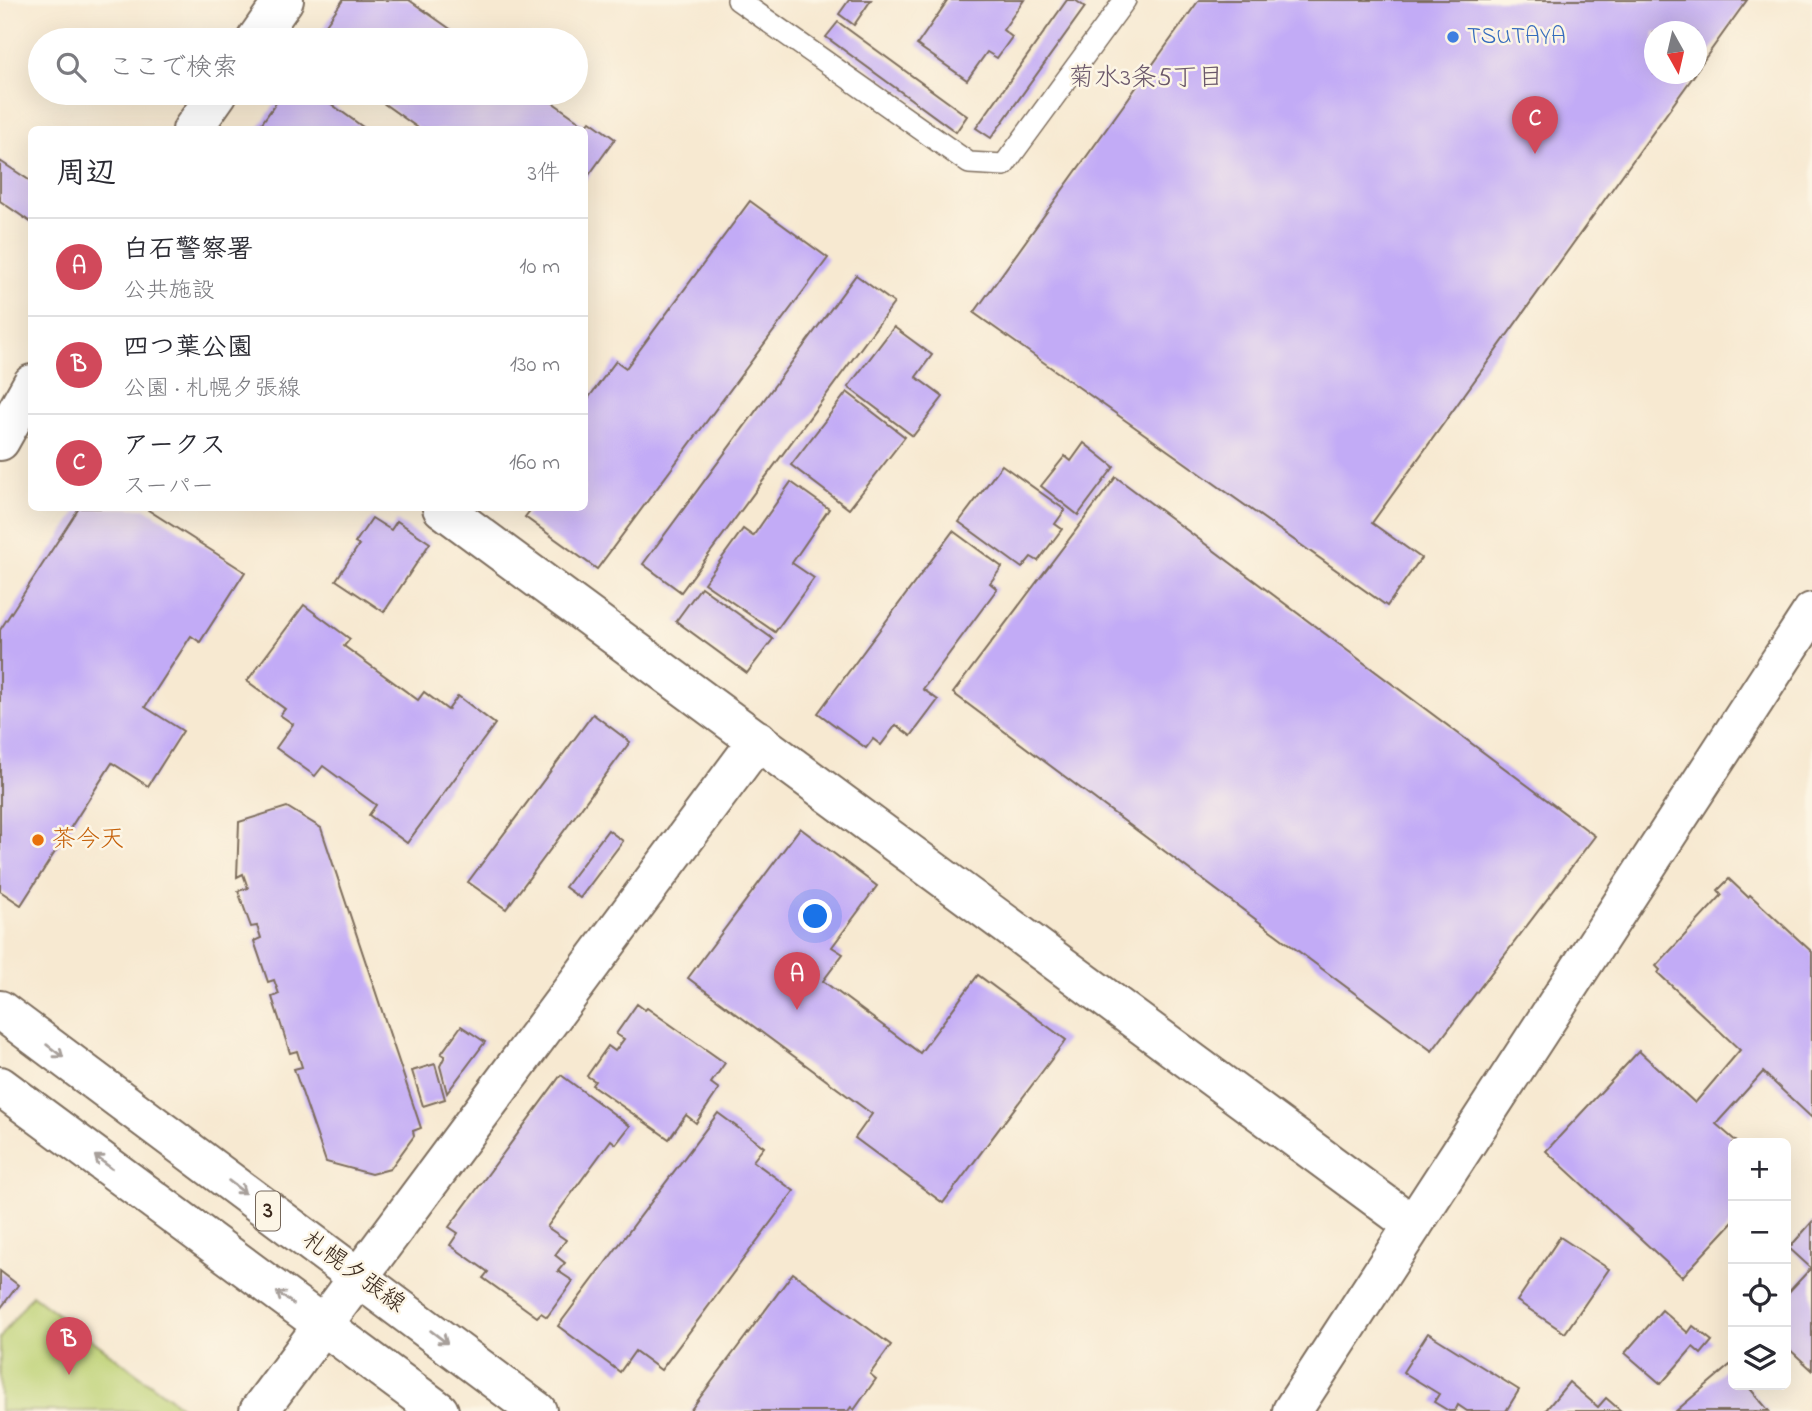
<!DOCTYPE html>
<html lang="ja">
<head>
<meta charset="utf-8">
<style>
	:root { --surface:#fff; --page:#f7f7f7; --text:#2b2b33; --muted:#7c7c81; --line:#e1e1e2; --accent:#d1495b }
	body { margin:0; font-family:"Indie Flower","Klee One",sans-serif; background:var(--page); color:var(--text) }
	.controls { position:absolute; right:21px; bottom:21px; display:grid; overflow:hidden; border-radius:10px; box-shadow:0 7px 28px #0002 }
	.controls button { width:63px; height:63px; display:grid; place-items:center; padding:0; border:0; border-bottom:2px solid var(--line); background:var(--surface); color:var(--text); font:35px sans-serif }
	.compass { position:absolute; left:1644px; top:21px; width:63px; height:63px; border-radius:50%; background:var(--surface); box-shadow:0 7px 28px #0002; rotate:172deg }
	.you { position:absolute; left:816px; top:917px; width:24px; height:24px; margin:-18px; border:5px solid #fff; border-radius:50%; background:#1a73e8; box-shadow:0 0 0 10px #1a73e833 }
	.badge { display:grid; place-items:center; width:46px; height:46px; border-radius:50%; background:var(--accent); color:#fff; font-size:23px; font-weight:700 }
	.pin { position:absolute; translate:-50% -58px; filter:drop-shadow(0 2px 4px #0008) }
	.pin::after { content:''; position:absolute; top:37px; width:24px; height:21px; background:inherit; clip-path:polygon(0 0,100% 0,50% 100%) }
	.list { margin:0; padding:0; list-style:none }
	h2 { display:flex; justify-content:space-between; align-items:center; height:91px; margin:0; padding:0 28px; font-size:30px }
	h2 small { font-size:23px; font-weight:400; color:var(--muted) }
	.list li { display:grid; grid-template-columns:46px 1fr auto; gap:21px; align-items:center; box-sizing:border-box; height:98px; padding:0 28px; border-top:2px solid var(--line) }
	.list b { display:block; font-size:26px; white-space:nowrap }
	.list p { margin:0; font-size:23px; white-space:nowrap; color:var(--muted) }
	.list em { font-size:23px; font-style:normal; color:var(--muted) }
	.icon { flex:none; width:38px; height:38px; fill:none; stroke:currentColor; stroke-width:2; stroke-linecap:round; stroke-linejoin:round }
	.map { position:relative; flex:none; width:1812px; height:1411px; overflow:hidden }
	.search { position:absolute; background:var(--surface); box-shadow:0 7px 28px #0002; left:28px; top:28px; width:560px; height:77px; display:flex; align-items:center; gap:18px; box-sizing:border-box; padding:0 24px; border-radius:38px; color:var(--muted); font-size:26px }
	.panel { position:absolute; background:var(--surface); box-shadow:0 7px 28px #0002; left:28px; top:126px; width:560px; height:385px; border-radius:10px }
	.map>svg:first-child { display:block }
	.green { fill:#bed276; stroke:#7c7e4a; stroke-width:2 }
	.building { fill:#c2abf6 }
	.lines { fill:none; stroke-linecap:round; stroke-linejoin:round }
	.service-casing { stroke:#7d6d5d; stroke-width:24 }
	.minor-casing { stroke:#7d6d5d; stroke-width:42 }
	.tertiary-casing { stroke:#7d6d5d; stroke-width:42 }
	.primary-casing { stroke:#7d6d5d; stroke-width:42 }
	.service { stroke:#fff; stroke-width:21 }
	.minor { stroke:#fff; stroke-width:38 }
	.tertiary { stroke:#fff; stroke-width:38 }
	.primary { stroke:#fff; stroke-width:38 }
	.oneway { stroke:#a79f9a }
	.shop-dot { fill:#3f7fe0; stroke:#fcf5e5; stroke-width:2.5 }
	.food-dot { fill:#e8710a; stroke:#fcf5e5; stroke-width:2.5 }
	.labels { text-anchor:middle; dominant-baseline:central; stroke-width:5; stroke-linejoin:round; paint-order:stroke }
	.shield { fill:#fcf5e5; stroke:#75675a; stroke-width:2 }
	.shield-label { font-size:23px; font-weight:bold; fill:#3b2a1e }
	.shop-label { font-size:24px; fill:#366cbe; stroke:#fcf5e5; text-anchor:start }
	.food-label { font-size:24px; fill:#c56008; stroke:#fcf5e5; text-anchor:start }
	.street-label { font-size:24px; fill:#3b2a1e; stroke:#fcf5e5 }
	.neighbourhood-label { font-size:26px; fill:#6a576a; stroke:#fcf5e5 }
</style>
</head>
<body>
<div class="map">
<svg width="1812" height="1411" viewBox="0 0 1812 1411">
	<rect width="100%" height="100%" fill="#fcf5e5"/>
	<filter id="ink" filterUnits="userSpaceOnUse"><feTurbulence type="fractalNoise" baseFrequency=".0143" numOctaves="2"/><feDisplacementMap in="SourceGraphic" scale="14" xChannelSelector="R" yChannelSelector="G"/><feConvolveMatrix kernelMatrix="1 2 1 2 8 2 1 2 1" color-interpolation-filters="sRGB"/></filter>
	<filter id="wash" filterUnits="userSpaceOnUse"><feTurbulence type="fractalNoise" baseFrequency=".00686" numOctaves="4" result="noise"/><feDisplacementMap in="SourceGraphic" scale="28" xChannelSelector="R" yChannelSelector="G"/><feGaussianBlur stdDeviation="1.57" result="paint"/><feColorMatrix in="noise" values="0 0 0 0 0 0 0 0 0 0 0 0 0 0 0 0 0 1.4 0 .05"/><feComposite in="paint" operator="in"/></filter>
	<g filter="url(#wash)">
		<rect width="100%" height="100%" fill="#f7e9d1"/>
		<polygon class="green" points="32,1295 187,1411 0,1411 0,1338"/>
		<g id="blocks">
			<g class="building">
				<polygon points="343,0 409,0 466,40 315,40"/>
				<polygon points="849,0 871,0 854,25 839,14"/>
				<polygon points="948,0 1024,0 1003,30 1012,37 997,58 987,52 967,80 917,45"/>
				<polygon points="1067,0 1075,0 1085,7 991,138 976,128"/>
				<polygon points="1199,0 1747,0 1696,71 1696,32 1654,32 1654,74 1695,74 1372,523 1421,558 1387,606 974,313"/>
				<polygon points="838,22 967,116 956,132 826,37"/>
				<polygon points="283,93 316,93 367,130 257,130"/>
				<polygon points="369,93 539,93 586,126 590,121 615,139 584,182 584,130 421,130"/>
				<polygon points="0,161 32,182 32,223 0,201"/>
				<polygon points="750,201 828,258 597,569 525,517 532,508 584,508 584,404 616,361 626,368"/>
				<polygon points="856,275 894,303 681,592 643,564"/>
				<polygon points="894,327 932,355 916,377 943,397 913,436 848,387"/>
				<polygon points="847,392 905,437 849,509 791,465"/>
				<polygon points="1084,443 1114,467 1078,515 1041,486 1065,456 1071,461"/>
				<polygon points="1002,465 1065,510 1055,524 1062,529 1038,561 1031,557 1022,568 959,522"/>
				<polygon points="1116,477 1595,836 1432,1051 953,693"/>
				<polygon points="791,482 829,509 792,563 814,578 775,632 704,583 743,529 753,536"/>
				<polygon points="79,508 145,508 245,572 200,642 191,636 145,707 183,731 148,786 112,763 21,905 0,891 0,630"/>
				<polygon points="372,518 391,530 397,521 430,543 384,612 336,580 359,545 355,543"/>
				<polygon points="953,531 1002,567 990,583 997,589 923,689 938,700 911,736 896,725 881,745 873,739 866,748 818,713"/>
				<polygon points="701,587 773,639 747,673 676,621"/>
				<polygon points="304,605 350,639 344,646 418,700 424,692 448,710 458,696 495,724 407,843 369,815 376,805 323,766 315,776 276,748 293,724 280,715 285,709 247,681"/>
				<polygon points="593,714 630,742 506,909 468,882"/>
				<polygon points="287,807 321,828 421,1128 413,1131 414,1136 390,1169 371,1174 326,1162 294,1069 302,1067 297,1051 290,1053 272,997 279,994 274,980 268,982 254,941 261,938 257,926 251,927 238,891 248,888 243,874 237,877 239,822"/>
				<polygon points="800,828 877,886 832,947 843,954 823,981 920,1053 978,975 1066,1040 943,1203 855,1138 872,1114 688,978"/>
				<polygon points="608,830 623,841 580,898 565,887"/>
				<polygon points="1729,879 1748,897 1750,895 1812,952 1812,1118 1763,1072 1716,1124 1738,1143 1733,1143 1733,1222 1682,1277 1546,1151 1639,1051 1695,1103 1740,1050 1658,973 1660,970 1656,966 1722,895 1718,890"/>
				<polygon points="637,1004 645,1010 647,1008 725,1063 711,1083 719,1089 696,1123 686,1115 669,1139 592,1085 595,1081 587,1076 608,1046 615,1051 624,1039 616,1034"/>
				<polygon points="461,1026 485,1042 447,1093 440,1066 445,1056 441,1054"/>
				<polygon points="435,1064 445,1099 423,1106 412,1071"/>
				<polygon points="561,1075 630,1126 616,1144 611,1140 547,1227 566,1240 555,1255 565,1263 558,1271 573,1281 547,1317 541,1313 537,1317 483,1278 488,1272 450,1245 458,1233 449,1227"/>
				<polygon points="718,1113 764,1147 753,1161 794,1191 661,1370 635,1351 620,1372 558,1326"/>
				<polygon points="1812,1222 1812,1370 1786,1346 1786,1295 1811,1268 1789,1248"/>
				<polygon points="1560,1237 1609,1269 1565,1333 1517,1301"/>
				<polygon points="0,1271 18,1285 0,1309"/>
				<polygon points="793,1273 891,1345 870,1374 876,1379 854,1410 851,1407 848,1411 690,1411"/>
				<polygon points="1662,1310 1688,1333 1693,1326 1712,1341 1701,1354 1693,1347 1661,1384 1625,1353"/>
				<polygon points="1428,1333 1519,1390 1506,1411 1467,1411 1458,1405 1455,1411 1449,1411 1434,1402 1439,1394 1403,1372"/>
				<polygon points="1730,1365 1733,1369 1733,1385 1747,1385 1769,1411 1676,1411"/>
				<polygon points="1569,1382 1598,1407 1606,1398 1621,1411 1545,1411"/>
			</g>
		</g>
	</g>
	<g filter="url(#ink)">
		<use href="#blocks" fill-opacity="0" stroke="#7d6d5d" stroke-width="2"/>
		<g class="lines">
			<g class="service-casing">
				<polyline id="service" points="738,0 969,163 1004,165 1125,0"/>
			</g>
			<g class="minor-casing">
				<g id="minor">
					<polyline points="256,40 284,0"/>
					<polyline points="192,130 218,93"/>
					<polyline points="0,441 32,384"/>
					<polyline points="442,508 1413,1225"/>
					<polyline points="259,1411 758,740"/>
				</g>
			</g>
			<g class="tertiary-casing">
				<polyline id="tertiary" points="1292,1411 1812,612"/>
			</g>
			<g class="primary-casing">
				<g id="primary">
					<polyline points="0,1010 537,1411"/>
					<polyline points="0,1086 439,1411"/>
				</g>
			</g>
			<use href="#service" class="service"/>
			<use href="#minor" class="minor"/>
			<use href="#tertiary" class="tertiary"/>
			<use href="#primary" class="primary"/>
		</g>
		<defs><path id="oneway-shaft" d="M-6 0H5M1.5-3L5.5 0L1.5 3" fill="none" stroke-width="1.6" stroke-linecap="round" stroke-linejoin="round" transform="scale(1.75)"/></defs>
		<g class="oneway">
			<use href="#oneway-shaft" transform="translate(55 1051) rotate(37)"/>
			<use href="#oneway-shaft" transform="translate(103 1162) rotate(-143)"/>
			<use href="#oneway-shaft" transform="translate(237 1187) rotate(37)"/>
			<use href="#oneway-shaft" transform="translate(285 1298) rotate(-144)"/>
			<use href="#oneway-shaft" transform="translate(439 1337) rotate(37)"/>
		</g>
	</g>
	<circle class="shop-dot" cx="1453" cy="37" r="7"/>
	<circle class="food-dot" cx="38" cy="840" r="7"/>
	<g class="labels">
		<rect class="shield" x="256" y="1191.5" width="24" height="39" rx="5"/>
		<g class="shield-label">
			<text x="268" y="1211">3</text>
		</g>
		<g class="shop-label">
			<text x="1467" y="37">TSUTAYA</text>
		</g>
		<g class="food-label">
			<text x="52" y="840">茶今天</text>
		</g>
		<g class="street-label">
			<text transform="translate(353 1273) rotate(36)">札幌夕張線</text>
		</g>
		<g class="neighbourhood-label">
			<text x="1146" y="79">菊水3条5丁目</text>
		</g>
	</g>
</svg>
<div class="controls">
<button>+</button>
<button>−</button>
<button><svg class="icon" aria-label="locate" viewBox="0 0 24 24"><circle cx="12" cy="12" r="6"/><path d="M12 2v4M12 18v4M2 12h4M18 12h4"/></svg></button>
<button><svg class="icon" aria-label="layers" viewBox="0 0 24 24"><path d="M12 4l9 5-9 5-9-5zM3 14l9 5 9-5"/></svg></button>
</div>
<svg class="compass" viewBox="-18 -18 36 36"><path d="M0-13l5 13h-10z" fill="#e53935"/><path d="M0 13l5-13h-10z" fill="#7c7c81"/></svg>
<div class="you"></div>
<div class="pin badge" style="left:797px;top:1010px">A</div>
<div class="pin badge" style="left:69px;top:1375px">B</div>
<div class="pin badge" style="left:1535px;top:154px">C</div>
<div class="search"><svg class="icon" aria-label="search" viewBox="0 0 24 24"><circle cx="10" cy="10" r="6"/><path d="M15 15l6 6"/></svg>ここで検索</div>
<section class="panel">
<h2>周辺<small>3件</small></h2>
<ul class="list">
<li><span class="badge">A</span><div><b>白石警察署</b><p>公共施設</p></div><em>10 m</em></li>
<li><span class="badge">B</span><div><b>四つ葉公園</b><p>公園 · 札幌夕張線</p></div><em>130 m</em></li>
<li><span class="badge">C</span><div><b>アークス</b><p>スーパー</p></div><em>160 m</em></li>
</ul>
</section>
</div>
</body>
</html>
